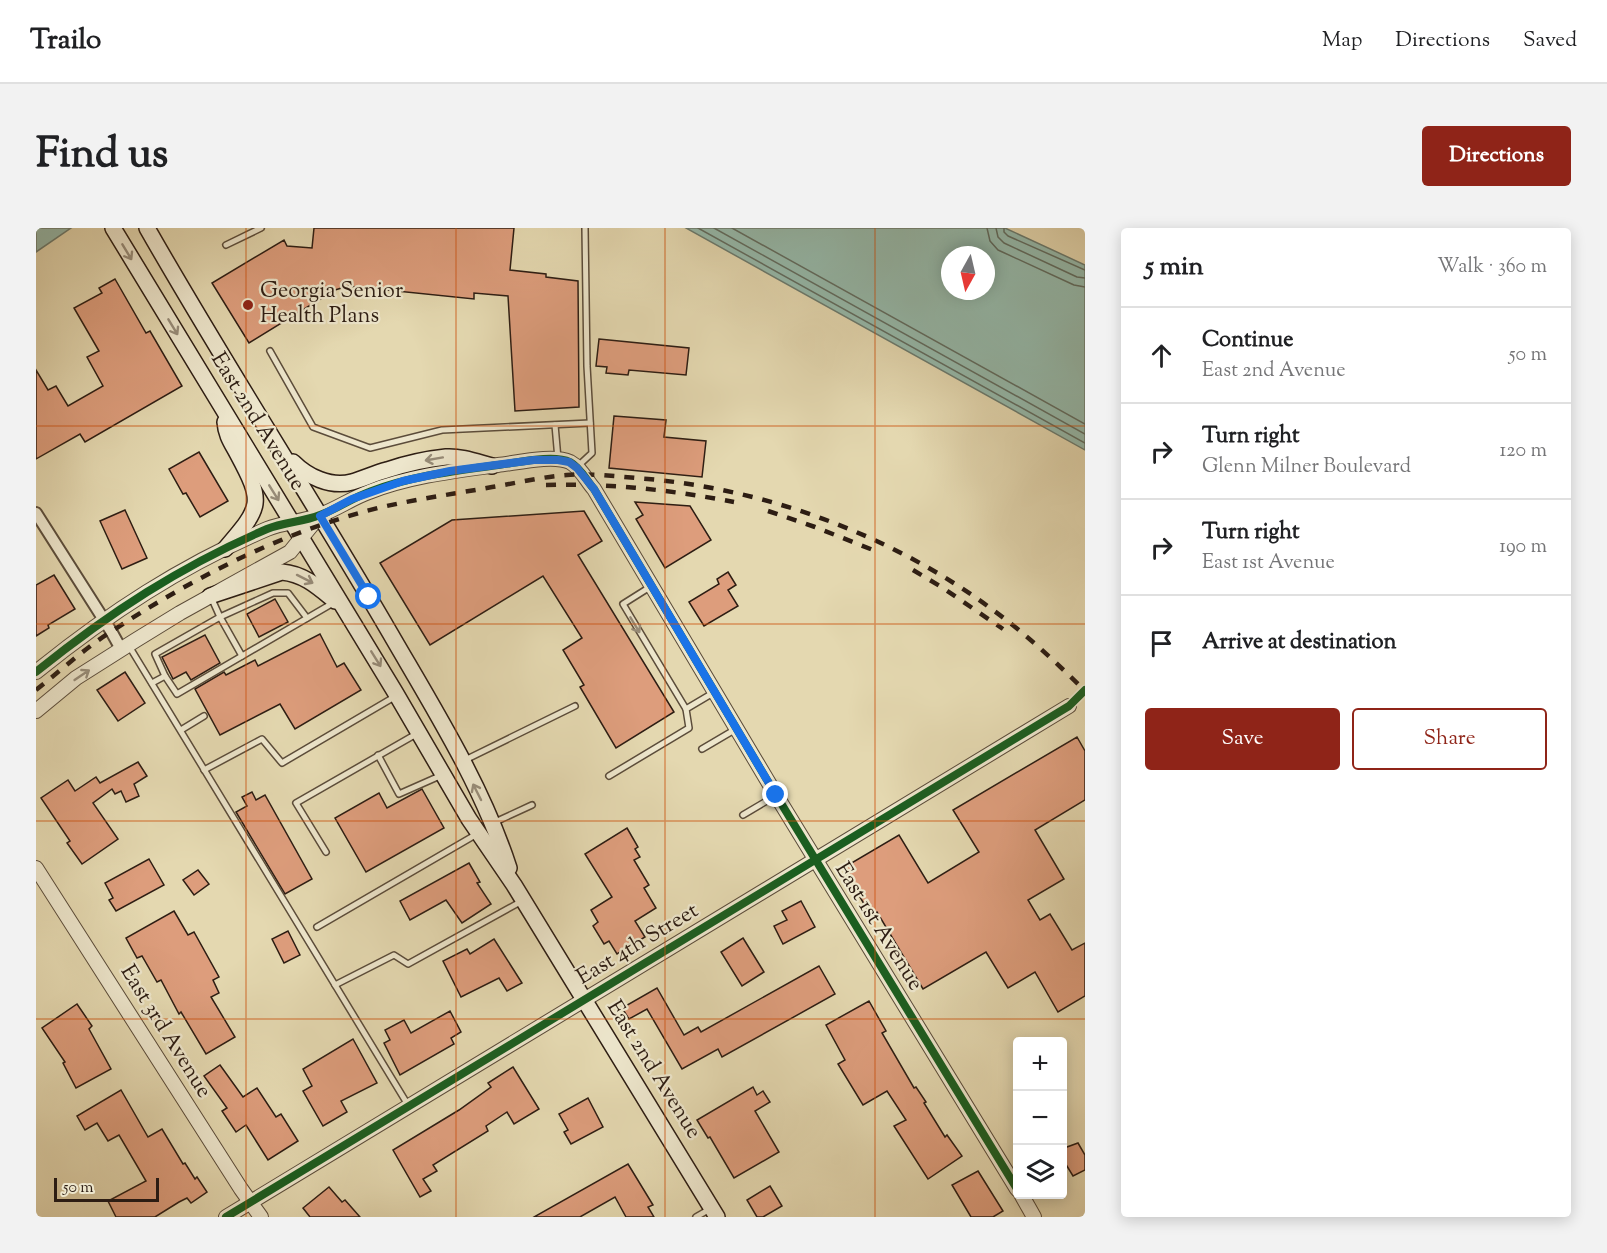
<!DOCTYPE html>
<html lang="en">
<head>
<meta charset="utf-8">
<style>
	:root { --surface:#fff; --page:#f2f2f2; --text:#202124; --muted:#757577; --line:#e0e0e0; --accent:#8f2418 }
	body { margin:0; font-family:"Sorts Mill Goudy",serif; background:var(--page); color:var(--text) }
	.controls { position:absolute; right:18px; bottom:18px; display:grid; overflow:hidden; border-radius:6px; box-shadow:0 3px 15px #0003 }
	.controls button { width:54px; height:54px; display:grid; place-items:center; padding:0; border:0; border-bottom:2px solid var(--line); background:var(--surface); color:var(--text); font:30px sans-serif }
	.compass { position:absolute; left:905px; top:18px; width:54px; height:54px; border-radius:50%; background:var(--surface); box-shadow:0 3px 15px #0003; rotate:188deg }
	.scale { position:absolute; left:18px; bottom:15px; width:105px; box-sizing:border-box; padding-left:6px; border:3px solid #2d1d13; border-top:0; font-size:16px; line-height:21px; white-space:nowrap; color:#2d1d13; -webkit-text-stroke:4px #ede6cc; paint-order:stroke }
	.stop { position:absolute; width:18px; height:18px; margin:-14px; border:4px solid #1a73e8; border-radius:50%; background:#fff }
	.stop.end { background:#1a73e8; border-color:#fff; box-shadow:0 2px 6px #0008 }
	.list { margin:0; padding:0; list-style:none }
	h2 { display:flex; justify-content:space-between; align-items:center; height:78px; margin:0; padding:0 24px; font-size:26px }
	h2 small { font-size:20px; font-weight:400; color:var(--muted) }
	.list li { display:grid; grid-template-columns:39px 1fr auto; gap:18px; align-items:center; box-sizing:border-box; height:96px; padding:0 24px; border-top:2px solid var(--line) }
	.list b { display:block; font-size:22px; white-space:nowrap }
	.list p { margin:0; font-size:20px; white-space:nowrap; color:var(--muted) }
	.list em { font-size:20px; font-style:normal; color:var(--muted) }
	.actions { display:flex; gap:12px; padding:18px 24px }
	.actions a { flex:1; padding:14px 0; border:2px solid var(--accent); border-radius:6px; text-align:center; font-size:21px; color:var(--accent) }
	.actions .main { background:var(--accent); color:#fff }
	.icon { flex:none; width:33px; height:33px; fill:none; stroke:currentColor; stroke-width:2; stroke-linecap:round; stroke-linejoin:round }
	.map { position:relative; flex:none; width:1049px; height:989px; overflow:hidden; border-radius:6px }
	header { display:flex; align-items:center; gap:36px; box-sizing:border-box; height:84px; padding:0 30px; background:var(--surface); border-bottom:2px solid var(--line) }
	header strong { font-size:28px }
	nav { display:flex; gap:33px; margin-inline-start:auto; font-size:21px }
	.intro { display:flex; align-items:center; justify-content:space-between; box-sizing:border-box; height:144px; padding:0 36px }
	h1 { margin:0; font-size:42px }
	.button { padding:15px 27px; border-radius:6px; background:var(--accent); color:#fff; font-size:21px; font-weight:700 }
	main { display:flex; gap:36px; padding:0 36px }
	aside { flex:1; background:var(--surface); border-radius:6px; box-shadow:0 3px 15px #0003 }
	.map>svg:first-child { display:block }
	.water { fill:#95baac; stroke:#6b7b6f; stroke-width:1.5; fill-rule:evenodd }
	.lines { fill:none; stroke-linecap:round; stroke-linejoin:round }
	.shore { stroke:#616c60; stroke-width:1.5 }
	.building { fill:#dd9d7c; stroke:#2d1d13; stroke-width:1.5 }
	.service-casing { stroke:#5b4c3a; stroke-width:8 }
	.minor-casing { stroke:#5b4c3a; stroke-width:14 }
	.tertiary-casing { stroke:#5b4c3a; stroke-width:16 }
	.secondary-casing { stroke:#2d1d13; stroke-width:18 }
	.service { stroke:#ede6cc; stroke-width:5 }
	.minor { stroke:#ede6cc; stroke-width:10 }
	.tertiary { stroke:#ede6cc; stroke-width:14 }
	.secondary { stroke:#ede6cc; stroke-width:15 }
	.rail { stroke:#2d1d13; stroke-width:4.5; stroke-dasharray:10 10; stroke-linecap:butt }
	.cycleway-casing { stroke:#ede6cc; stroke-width:11 }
	.cycleway { stroke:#1b5e20; stroke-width:8 }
	.oneway { stroke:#978c79 }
	.route { stroke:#1a73e8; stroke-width:8 }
	.grid { fill:none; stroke:#cc500d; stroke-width:1.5; stroke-opacity:0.55 }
	.poi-dot { fill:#8f2418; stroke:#ede6cc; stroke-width:2 }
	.labels { text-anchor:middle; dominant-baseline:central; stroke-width:4.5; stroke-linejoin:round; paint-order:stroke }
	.poi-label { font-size:22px; fill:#2d1d13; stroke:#ede6cc; text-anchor:start }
	.street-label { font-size:22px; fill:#2d1d13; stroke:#ede6cc }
</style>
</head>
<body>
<header>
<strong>Trailo</strong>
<nav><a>Map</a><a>Directions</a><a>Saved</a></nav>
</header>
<div class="intro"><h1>Find us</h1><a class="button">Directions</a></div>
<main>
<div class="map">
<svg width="1049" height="989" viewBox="0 0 1049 989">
	<rect width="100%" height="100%" fill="#e4d8b0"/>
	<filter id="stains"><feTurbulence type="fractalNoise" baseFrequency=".00333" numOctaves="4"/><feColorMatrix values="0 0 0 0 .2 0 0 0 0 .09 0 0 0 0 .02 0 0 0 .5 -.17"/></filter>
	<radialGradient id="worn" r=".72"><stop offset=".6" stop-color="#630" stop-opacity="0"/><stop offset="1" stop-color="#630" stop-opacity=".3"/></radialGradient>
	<g class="water">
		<polygon points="0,0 35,0 0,24"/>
		<path d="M650,0H969L1049,37V222ZM914,27H950V63H914Z"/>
	</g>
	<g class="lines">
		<g class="shore">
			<polyline points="662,0 1049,215"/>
			<polyline points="678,0 1049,206"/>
			<polyline points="696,0 1049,196"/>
			<polyline points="951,0 954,13 962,22 1038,57 1049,59"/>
			<polyline points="960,0 962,9 968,15 1041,49 1049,50"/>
			<polyline points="968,0 968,4 972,8 1049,42"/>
		</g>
	</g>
	<g class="building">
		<polygon points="278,0 478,0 474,42 510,46 510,49 542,53 543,179 479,183 472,68 438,65 438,71 312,58 299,62 213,115 176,55 248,12 251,18 276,20"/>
		<polygon points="79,51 110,105 114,103 146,158 49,214 44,206 0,231 0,142 12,162 20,158 32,178 67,158 51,129 63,123 38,80 66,65 63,60"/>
		<polygon points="563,111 653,120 650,147 593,142 592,147 570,145 571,139 560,138"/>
		<polygon points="578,188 630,192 628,209 670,213 666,249 573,240"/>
		<polygon points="163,224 192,273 164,289 150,265 147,266 133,241"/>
		<polygon points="599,274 654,278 675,312 629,340 600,291 607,287"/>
		<polygon points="89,282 111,330 86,341 64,293"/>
		<polygon points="548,283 566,313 542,327 638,484 580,520 544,459 548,457 527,422 546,410 507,348 394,417 344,335 416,292"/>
		<polygon points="692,344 700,357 692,362 702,378 668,398 653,374 683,356 681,351"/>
		<polygon points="18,347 39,381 12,397 13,400 0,408 0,357"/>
		<polygon points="239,371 252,394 223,409 211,386"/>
		<polygon points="284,406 301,439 308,435 325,462 259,501 244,476 184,507 159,461 188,444 190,447 219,432 222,438"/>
		<polygon points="169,407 184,435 155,452 150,444 137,451 126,429"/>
		<polygon points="89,444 109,475 82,493 61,462"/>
		<polygon points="1041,509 1049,523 1049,572 999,602 1028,651 992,672 1004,692 1014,686 1036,722 1049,715 1049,768 1022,784 999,744 972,760 950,724 887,761 841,684 835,688 807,640 863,607 892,655 943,624 917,582"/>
		<polygon points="102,534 111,548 98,556 103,568 90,574 85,563 79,566 76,561 57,575 82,611 46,636 31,615 34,613 5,570 32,552 39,563 60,549 64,555"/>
		<polygon points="386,561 408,600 330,644 299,590 343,565 351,580"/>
		<polygon points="216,564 220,572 229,567 276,651 249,666 200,584 211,578 206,569"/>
		<polygon points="591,600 602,619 599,621 604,629 598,632 613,657 608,660 620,680 599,693 609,709 581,726 573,713 568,716 557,698 562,694 555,682 576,669 549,626"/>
		<polygon points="113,631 128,657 80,683 73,672 77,670 69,655"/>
		<polygon points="433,635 444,654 441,655 455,676 426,695 410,672 374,692 364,673"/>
		<polygon points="162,642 173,656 158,667 147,652"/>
		<polygon points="765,673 779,699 747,716 738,698 751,692 746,683"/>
		<polygon points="138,683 152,707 158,704 183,749 177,752 183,765 175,769 199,809 170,826 145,784 143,786 125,752 121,754 106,728 101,730 90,710"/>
		<polygon points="252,703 264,727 248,735 236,711"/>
		<polygon points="707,710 728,744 706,758 685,724"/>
		<polygon points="458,711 486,755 471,763 463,750 425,769 407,733 431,721 434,726"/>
		<polygon points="783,738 799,766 686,829 682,821 646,841 611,781 593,791 586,780 621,760 648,807 662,799 665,804"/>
		<polygon points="833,773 850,803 846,805 878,860 880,859 890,874 888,875 909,909 911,907 926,928 892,951 858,898 870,892 851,863 827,877 802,836 809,832 790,797"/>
		<polygon points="41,776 56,798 53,801 75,841 40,860 27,835 29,834 6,800"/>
		<polygon points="414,783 425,804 415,810 418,816 364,847 348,815 354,812 349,802 368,792 375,805"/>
		<polygon points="317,811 341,855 305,873 311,884 287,898 267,863 276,858 267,841"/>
		<polygon points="184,837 207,869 221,860 240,889 245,886 262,913 232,932 210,897 200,904 186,883 191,880 168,848"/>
		<polygon points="477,839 503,881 478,896 471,884 450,898 452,903 397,937 401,943 387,951 395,963 384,969 357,922 423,882 455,859 452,855"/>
		<polygon points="717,859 721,867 727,863 734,874 719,883 743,924 698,950 674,909 672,910 661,892"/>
		<polygon points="85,862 112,909 126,901 147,936 149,935 159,951 161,949 171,964 155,975 151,970 143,974 119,989 80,989 72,973 110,953 83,907 72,913 61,895 49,902 41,888"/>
		<polygon points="552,870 567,899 535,916 528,904 532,902 523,886"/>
		<polygon points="1042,915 1049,927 1049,942 1037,948 1026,930 1026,923 1031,919"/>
		<polygon points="592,936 617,977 612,979 618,989 590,989 579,969 544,989 498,989"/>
		<polygon points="942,943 967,983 957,989 935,989 916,957"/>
		<polygon points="734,958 746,978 727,989 721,989 711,972"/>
		<polygon points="293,959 306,974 309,972 324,989 274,989 267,980"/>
	</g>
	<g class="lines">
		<g class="service-casing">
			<g id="service">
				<polyline points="190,17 225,0"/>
				<polyline points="234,123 277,199 334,220 406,202 554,195"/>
				<polyline points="519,197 522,231"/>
				<polyline points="542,238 556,225 551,138 549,0"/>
				<polyline points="614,359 587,376 650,481"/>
				<polyline points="93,418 372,877"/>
				<polyline points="206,428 184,389 237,365 252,365 271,390"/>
				<polyline points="129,448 119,426 184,389 175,369"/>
				<polyline points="116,455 129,448 141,466 297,375"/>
				<polyline points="145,502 168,488"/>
				<polyline points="666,521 700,501"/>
				<polyline points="342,527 363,566 406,547"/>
				<polyline points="427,533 539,478"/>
				<polyline points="168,542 226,511 246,535 360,468"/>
				<polyline points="573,548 653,500 650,481 677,465"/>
				<polyline points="707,587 739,568"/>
				<polyline points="457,595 496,577"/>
				<polyline points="290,624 260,575 382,505"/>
				<polyline points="281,699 441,606"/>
				<polyline points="299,757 358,727 372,736 486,673"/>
				<polyline points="660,989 674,981"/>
			</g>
		</g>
		<g class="minor-casing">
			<polyline id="minor" points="0,285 75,403 85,421"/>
		</g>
		<g class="tertiary-casing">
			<g id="tertiary">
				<path d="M0,444C73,385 145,338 231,301C248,294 267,294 284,287C301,281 316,270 333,264C374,248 418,243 462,237C480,235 517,226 534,234C545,240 550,252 558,261L740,567L981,961"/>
				<polyline points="0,483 40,450 100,412 144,385 254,324 284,287"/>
				<polyline points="0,640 205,961 225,989"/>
				<polyline points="985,966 998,989"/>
				<polyline points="190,989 1033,478"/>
			</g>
		</g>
		<g class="secondary-casing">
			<g id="secondary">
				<polyline points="77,0 359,464 433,591 478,657 681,989"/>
				<path d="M111,0C189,137 275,269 354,405C398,481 446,557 473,640"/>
				<path d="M257,234C271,248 294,260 316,254C327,251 339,245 351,242C369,236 391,231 410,229C425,228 441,234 456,238"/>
				<path d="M189,321C226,278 228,275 201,225C195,214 190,207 189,194"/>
				<path d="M174,368L246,344C268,346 282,359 299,373"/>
			</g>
		</g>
		<use href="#service" class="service"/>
		<use href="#minor" class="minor"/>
		<use href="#tertiary" class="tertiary"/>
		<use href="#secondary" class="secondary"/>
		<g class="rail">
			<path d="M510,257C574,255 635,262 698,274"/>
			<polyline points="732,283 779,299 842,324"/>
			<polyline points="877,342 907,360 967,401"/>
			<path d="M0,462C24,443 47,422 73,405C155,351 245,304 342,280C380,271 418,266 456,259C481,255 505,249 531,247C558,245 585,249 612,251C734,262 859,309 957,382C990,406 1020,434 1049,463"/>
		</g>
		<g class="cycleway-casing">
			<g id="cycleway">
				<path d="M0,444C73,385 145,338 231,301C248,294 267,294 284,287C301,281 316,270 333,264C374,248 418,243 462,237C480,235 517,226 534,234C545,240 550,252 558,261L740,567L981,961"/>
				<polyline points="190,989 1033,478 1049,462"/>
			</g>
		</g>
		<use href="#cycleway" class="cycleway"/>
	</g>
	<defs><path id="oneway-shaft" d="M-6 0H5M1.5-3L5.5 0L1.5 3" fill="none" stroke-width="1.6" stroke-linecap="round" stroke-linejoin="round" transform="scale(1.5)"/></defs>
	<g class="oneway">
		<use href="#oneway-shaft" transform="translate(91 24) rotate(59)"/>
		<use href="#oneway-shaft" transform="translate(137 99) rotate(59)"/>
		<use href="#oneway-shaft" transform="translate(398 231) rotate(170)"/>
		<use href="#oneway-shaft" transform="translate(238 265) rotate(58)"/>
		<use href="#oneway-shaft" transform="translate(269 351) rotate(27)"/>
		<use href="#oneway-shaft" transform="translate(599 397) rotate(59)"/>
		<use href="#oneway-shaft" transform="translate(340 431) rotate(58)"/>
		<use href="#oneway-shaft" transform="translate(46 447) rotate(-34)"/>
		<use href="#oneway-shaft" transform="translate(441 564) rotate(-117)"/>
	</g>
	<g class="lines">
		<polyline class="route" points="333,369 284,288 316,271 367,253 414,243 498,232 522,232 533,234 541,240 558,261 740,567"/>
	</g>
	<path class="grid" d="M210,0V989M420,0V989M629,0V989M839,0V989M0,198H1049M0,396H1049M0,593H1049M0,791H1049"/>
	<circle class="poi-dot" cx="212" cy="77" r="6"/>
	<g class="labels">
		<g class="poi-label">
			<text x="224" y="64">Georgia Senior<tspan x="224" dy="25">Health Plans</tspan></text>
		</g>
		<g class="street-label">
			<text transform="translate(221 194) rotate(58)">East 2nd Avenue</text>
			<text transform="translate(842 699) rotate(58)">East 1st Avenue</text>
			<text transform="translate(602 717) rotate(-31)">East 4th Street</text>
			<text transform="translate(129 804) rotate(58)">East 3rd Avenue</text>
			<text transform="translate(617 842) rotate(58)">East 2nd Avenue</text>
		</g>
	</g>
	<rect width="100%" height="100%" filter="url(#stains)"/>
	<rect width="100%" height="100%" fill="url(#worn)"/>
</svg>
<div class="controls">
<button>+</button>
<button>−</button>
<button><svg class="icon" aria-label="layers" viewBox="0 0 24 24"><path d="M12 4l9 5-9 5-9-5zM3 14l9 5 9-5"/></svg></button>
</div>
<svg class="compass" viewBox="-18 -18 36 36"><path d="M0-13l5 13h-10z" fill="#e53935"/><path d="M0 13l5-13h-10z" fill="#757577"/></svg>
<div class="scale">50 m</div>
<div class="stop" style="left:333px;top:369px"></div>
<div class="stop end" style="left:740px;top:567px"></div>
</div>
<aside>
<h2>5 min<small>Walk · 360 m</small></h2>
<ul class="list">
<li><svg class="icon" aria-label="ahead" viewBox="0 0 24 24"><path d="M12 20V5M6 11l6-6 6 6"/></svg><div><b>Continue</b><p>East 2nd Avenue</p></div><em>50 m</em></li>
<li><svg class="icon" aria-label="right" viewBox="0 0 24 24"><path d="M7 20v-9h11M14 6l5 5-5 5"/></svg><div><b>Turn right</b><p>Glenn Milner Boulevard</p></div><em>120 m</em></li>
<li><svg class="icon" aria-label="right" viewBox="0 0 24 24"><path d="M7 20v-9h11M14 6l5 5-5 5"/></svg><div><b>Turn right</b><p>East 1st Avenue</p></div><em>190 m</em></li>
<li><svg class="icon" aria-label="arrive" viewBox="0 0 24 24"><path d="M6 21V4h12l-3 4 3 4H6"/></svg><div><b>Arrive at destination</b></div></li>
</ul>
<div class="actions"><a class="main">Save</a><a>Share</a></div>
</aside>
</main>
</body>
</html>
